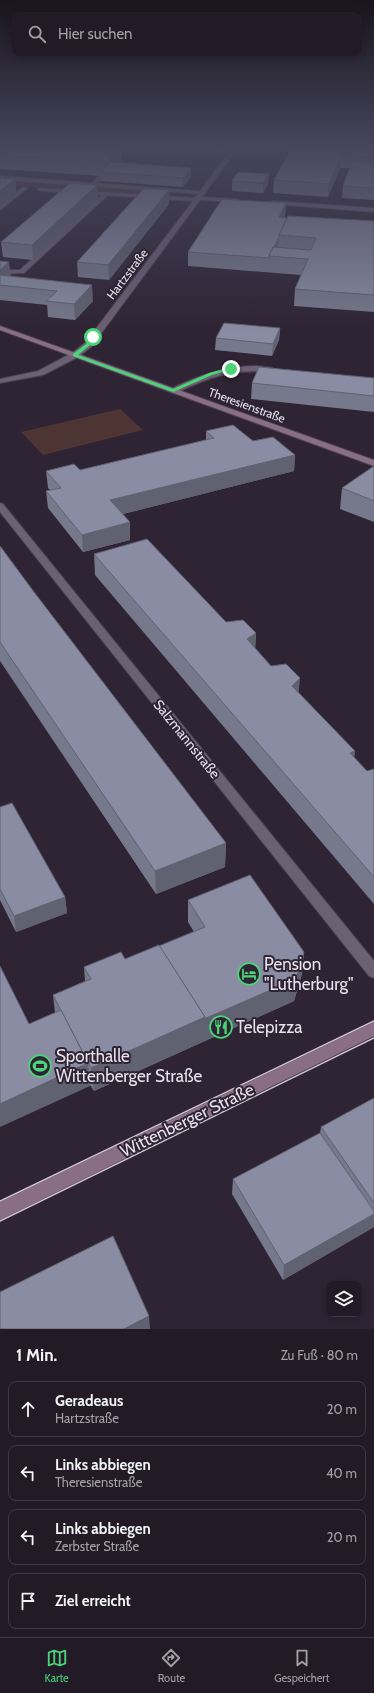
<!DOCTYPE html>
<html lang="de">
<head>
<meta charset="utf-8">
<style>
	:root { --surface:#221b27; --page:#2a242f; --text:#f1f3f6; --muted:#a2a1a7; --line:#3f3944; --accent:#4ad677 }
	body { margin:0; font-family:Cabin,sans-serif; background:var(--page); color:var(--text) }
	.controls { position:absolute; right:12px; bottom:12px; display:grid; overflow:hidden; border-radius:8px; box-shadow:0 2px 10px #0003 }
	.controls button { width:36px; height:36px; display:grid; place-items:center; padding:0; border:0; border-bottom:1px solid var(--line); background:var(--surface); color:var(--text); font:20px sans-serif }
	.stop { position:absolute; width:12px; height:12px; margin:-9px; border:3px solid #4ad677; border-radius:50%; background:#fff }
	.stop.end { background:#4ad677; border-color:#fff; box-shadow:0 1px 4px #0008 }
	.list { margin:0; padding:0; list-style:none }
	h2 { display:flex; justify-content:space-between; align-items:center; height:52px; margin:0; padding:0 16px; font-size:17px }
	h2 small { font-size:13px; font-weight:400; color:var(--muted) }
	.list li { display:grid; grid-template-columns:26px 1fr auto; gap:12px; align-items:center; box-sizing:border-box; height:56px; margin:0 8px 8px; padding:0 8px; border:1px solid var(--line); border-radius:8px }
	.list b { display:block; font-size:15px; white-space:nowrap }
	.list p { margin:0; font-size:13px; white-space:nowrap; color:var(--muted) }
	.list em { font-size:13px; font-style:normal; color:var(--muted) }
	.icon { flex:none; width:22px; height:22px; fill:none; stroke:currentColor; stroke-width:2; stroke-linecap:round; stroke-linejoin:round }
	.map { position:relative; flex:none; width:374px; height:1329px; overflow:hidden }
	.search { position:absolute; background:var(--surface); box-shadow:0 2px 10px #0003; left:12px; right:12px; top:12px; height:44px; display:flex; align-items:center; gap:10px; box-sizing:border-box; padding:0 14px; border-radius:8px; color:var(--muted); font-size:15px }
	.sheet { height:308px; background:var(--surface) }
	nav { display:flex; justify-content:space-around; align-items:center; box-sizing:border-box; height:56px; border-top:1px solid var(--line); background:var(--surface); font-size:11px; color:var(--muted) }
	nav a { display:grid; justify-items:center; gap:2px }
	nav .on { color:var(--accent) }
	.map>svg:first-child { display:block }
	.green { fill:#4f3434 }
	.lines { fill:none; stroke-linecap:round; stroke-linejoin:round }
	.service-casing { stroke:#49404e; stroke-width:2 }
	.minor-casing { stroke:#49404e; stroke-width:2 }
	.secondary-casing { stroke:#49404e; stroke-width:2 }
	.service { fill:#6c6073; fill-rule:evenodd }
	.minor { fill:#6c6073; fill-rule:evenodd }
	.secondary { fill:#8a6e86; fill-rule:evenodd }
	.tram { stroke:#cec7d3; stroke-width:1.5 }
	.wall { fill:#76788b }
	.shaded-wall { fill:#606271 }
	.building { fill:#898ca2; stroke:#606271 }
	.route { fill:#4ad677 }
	.labels { text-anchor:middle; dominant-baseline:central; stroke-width:4; stroke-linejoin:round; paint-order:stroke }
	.far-street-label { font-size:12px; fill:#e9e2ed; stroke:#2e2434 }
	.street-label { font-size:14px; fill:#e9e2ed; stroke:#2e2434 }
	.near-poi-label { font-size:17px; fill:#e9e2ed; stroke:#2e2434; text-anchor:start }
	.near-street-label { font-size:17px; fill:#e9e2ed; stroke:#2e2434 }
</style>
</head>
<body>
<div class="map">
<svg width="374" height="1329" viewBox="0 0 374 1329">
	<rect width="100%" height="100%" fill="#2e2434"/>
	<g class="green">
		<polygon points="0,180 162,191 170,192 172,195 162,196 0,185"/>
		<polygon points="120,409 143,430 43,455 21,432"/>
	</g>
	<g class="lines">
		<g class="service-casing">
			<g id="service">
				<polygon points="145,146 171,146 233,151 235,152 233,153"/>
				<polygon points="99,175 104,176 95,186 91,186 91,184"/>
				<polygon points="23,187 28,188 0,210 0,205"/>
				<polygon points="104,193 109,194 24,273 0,274 0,270 20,270"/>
			</g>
		</g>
		<g class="minor-casing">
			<g id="minor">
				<polygon points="234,146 239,146 202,197 237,199 239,200 239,202 200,200 91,347 78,357 43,375 0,383 0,379 38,371 72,353 85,343 193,201 40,191 38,190 38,188 195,198 198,194 0,180 0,176 200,191"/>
				<polygon points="272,201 374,208 374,212 270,204 269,203"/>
				<path d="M257,366L272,368L276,370L272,372C232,369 212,376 176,393H173L169,391C173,387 180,385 186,382C209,372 231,366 257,366Z"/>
				<polygon points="0,503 3,504 374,961 374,978 369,976 0,512"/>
			</g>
		</g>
		<g class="secondary-casing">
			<g id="secondary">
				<polygon points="0,326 374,460 374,466 0,330"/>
				<polygon points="374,1022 374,1036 0,1220 0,1202"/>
			</g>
		</g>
		<use href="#service" class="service"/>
		<use href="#minor" class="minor"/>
		<use href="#secondary" class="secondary"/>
		<g class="tram">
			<polyline points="0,1201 374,1021"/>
			<polyline points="0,1221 374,1038"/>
		</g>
	</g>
	<g class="wall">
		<polygon points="0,146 121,148 121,161 119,163 191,168 191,177 183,187 101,181 101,176 0,169"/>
		<polygon points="177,146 218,146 216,149"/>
		<polygon points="267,146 374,146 374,200 342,198 343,186 350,168 340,168 328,197 273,193 274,180 290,151 266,149"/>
		<polygon points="232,181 268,184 263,193 232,191"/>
		<polygon points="97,185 98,199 33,260 3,257 1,242"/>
		<polygon points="286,203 285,216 284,218 374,221 374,312 294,306 295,289 301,275 188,266 188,252"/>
		<polygon points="169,204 109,280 78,277 77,262"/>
		<polygon points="0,261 11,277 93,301 75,320 48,317 47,305 0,300"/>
		<polygon points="280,328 279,340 272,356 215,350 216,338"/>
		<polygon points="374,378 374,412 251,399 252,383"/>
		<polygon points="206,431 253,441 295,455 294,471 123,514 130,540 83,552 48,508 46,491 50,490 48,488 46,471 80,470 206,440"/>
		<polygon points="374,466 374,522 340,509 342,488"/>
		<polygon points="0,546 34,592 226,843 225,867 156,894 0,661"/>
		<polygon points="94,554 226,622 256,633 255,648 271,666 299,693 355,751 354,757 367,771 374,769 374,904 95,575"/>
		<polygon points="0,807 65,897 67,913 16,932 0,900"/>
		<polygon points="188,900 304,952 302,974 294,1001 94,1091 90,1085 90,1086 29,1024 55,1013 53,995 85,981 84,967 125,959 159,946 194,932 188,922"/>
		<polygon points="374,1098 374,1227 283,1280 232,1194 233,1179 320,1133 321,1127"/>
	</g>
	<g class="shaded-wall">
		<polygon points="121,148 121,161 110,173 107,172 106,162"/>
		<polygon points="341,155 340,168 328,197 329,184"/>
		<polygon points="191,168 191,177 183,187 183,178"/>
		<polygon points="269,174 268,184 263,193 263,183"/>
		<polygon points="15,179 17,193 0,206 0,191"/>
		<polygon points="97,185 98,199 33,260 32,245"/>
		<polygon points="169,190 169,204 109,280 108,265"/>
		<polygon points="286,203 285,216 278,230 279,217"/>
		<polygon points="279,237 278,251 270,256"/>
		<polygon points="9,262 11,277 0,285 0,270"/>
		<polygon points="92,285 93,301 75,320 74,304"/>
		<polygon points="280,328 279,340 272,356 273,344"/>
		<polygon points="295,455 294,471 111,517 110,500"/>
		<polygon points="130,522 130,540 83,552 82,535"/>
		<polygon points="256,633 255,655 247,639"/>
		<polygon points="300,678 298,701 292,686"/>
		<polygon points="355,751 352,775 350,753"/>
		<polygon points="226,843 225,867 156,894 155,871"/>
		<polygon points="65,897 67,913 16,932 14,916"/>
		<polygon points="304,952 302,974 294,1001 94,1091 91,1068"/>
		<polygon points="88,1063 90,1086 0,1127 0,1104"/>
		<polygon points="374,1214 374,1227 283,1280 284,1265"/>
		<polygon points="149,1316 150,1329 124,1329"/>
	</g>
	<g class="building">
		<polygon points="0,146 99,146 121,148 106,162 0,155"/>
		<polygon points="293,146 309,146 332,148 333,146 348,146 374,148 374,157 341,155 329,184 274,180"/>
		<polygon points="352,161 374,163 374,188 343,186"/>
		<polygon points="111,162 191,168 183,178 101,172"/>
		<polygon points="238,172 269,174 263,183 232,181"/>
		<polygon points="0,178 15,179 0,191"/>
		<polygon points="70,183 97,185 32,245 1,242"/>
		<polygon points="144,188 169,190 108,265 77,262"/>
		<polygon points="222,199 286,203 279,217 287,218 279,235 279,237 274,247 273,247 269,256 269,258 188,252"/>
		<polygon points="288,216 374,221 374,295 295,289 308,259 269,256 273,247 311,250 316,238 279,235"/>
		<polygon points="0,261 9,262 0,270"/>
		<polygon points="0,275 92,285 74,304 46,301 57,291 0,285"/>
		<polygon points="224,323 280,328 273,344 216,338"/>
		<polygon points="259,367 374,378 374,396 252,383"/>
		<polygon points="233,425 253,441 273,437 295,455 110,500 130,522 82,535 46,491 61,488 46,471 74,464 80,470 214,438 206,431"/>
		<polygon points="374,466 374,501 342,488"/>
		<polygon points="147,539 226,622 243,620 256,633 247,639 271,666 286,664 300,678 292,686 355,751 350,753 367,771 374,769 374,877 94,554"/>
		<polygon points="0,546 34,592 226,843 155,871 0,642"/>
		<polygon points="12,803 65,897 14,916 0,889 0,807"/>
		<polygon points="250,875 304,952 296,979 204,1019 205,1017 159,946 205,927 188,900"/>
		<polygon points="159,945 205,1017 91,1068 53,995 91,979 84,967 121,952 125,959"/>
		<polygon points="0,966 29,1024 61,1010 88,1063 0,1104"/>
		<polygon points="374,1098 374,1203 321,1127"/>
		<polygon points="320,1133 374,1211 374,1214 284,1265 233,1179"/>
		<polygon points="113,1236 149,1316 124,1329 0,1329 0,1292"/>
	</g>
	<linearGradient id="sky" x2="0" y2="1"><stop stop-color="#19141d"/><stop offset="0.44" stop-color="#46455c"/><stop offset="1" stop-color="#46455c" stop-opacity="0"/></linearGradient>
	<rect width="374" height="332" fill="url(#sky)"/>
	<polygon class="route" points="92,336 95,337 89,346 78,355 173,389 209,373 231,367 234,369 212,375 173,392 73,356 73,354 86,344"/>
	<defs>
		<g id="hotel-ring" transform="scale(1.15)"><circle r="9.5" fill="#2e2434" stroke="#4ad677" stroke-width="1.5"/><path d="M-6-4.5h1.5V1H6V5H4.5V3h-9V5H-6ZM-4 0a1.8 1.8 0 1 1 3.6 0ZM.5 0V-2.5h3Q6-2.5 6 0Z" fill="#4ad677"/></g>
		<g id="restaurant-ring" transform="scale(1.15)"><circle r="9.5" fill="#2e2434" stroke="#4ad677" stroke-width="1.5"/><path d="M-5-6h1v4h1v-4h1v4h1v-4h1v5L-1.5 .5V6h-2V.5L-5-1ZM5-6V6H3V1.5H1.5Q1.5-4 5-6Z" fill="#4ad677"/></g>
		<g id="stadium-ring" transform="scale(1.15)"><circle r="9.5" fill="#2e2434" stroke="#4ad677" stroke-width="1.5"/><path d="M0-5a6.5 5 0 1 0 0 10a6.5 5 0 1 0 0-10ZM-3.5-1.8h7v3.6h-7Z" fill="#4ad677"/></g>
	</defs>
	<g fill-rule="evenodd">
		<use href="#hotel-ring" x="249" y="974"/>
		<use href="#restaurant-ring" x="221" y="1027"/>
		<use href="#stadium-ring" x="40" y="1066"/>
	</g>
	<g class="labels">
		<g class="far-street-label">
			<text transform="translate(127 274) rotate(-53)">Hartzstraße</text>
			<text transform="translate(247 405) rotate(20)">Theresienstraße</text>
		</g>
		<g class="street-label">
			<text transform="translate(187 739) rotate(51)">Salzmannstraße</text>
		</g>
		<g class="near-poi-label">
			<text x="264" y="964">Pension<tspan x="264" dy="20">"Lutherburg"</tspan></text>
			<text x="236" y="1027">Telepizza</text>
			<text x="56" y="1056">Sporthalle<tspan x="56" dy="20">Wittenberger Straße</tspan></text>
		</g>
		<g class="near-street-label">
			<text transform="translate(187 1120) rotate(-26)">Wittenberger Straße</text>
		</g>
	</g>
</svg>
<div class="controls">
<button><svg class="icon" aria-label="layers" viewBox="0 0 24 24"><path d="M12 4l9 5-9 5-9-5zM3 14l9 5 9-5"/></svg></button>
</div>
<div class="stop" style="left:93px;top:337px"></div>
<div class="stop end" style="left:231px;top:369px"></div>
<div class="search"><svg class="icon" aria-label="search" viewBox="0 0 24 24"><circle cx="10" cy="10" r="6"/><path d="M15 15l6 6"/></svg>Hier suchen</div>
</div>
<section class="sheet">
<h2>1 Min.<small>Zu Fuß · 80 m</small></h2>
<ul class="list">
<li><svg class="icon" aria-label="ahead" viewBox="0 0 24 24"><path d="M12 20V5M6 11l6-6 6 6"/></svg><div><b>Geradeaus</b><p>Hartzstraße</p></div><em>20 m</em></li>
<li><svg class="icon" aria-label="left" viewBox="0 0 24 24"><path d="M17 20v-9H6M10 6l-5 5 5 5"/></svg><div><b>Links abbiegen</b><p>Theresienstraße</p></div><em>40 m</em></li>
<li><svg class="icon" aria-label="left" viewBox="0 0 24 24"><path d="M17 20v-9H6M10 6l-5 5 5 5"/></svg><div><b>Links abbiegen</b><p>Zerbster Straße</p></div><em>20 m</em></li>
<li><svg class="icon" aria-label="arrive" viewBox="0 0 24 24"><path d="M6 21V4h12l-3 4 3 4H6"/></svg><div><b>Ziel erreicht</b></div></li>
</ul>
</section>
<nav>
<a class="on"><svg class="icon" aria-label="map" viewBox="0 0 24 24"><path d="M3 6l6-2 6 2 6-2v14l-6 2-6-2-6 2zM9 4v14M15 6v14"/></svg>Karte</a>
<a><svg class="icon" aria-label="directions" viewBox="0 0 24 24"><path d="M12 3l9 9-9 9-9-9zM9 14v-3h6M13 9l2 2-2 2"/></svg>Route</a>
<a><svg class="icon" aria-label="saved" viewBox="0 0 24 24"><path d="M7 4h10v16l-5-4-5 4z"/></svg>Gespeichert</a>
</nav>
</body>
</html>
